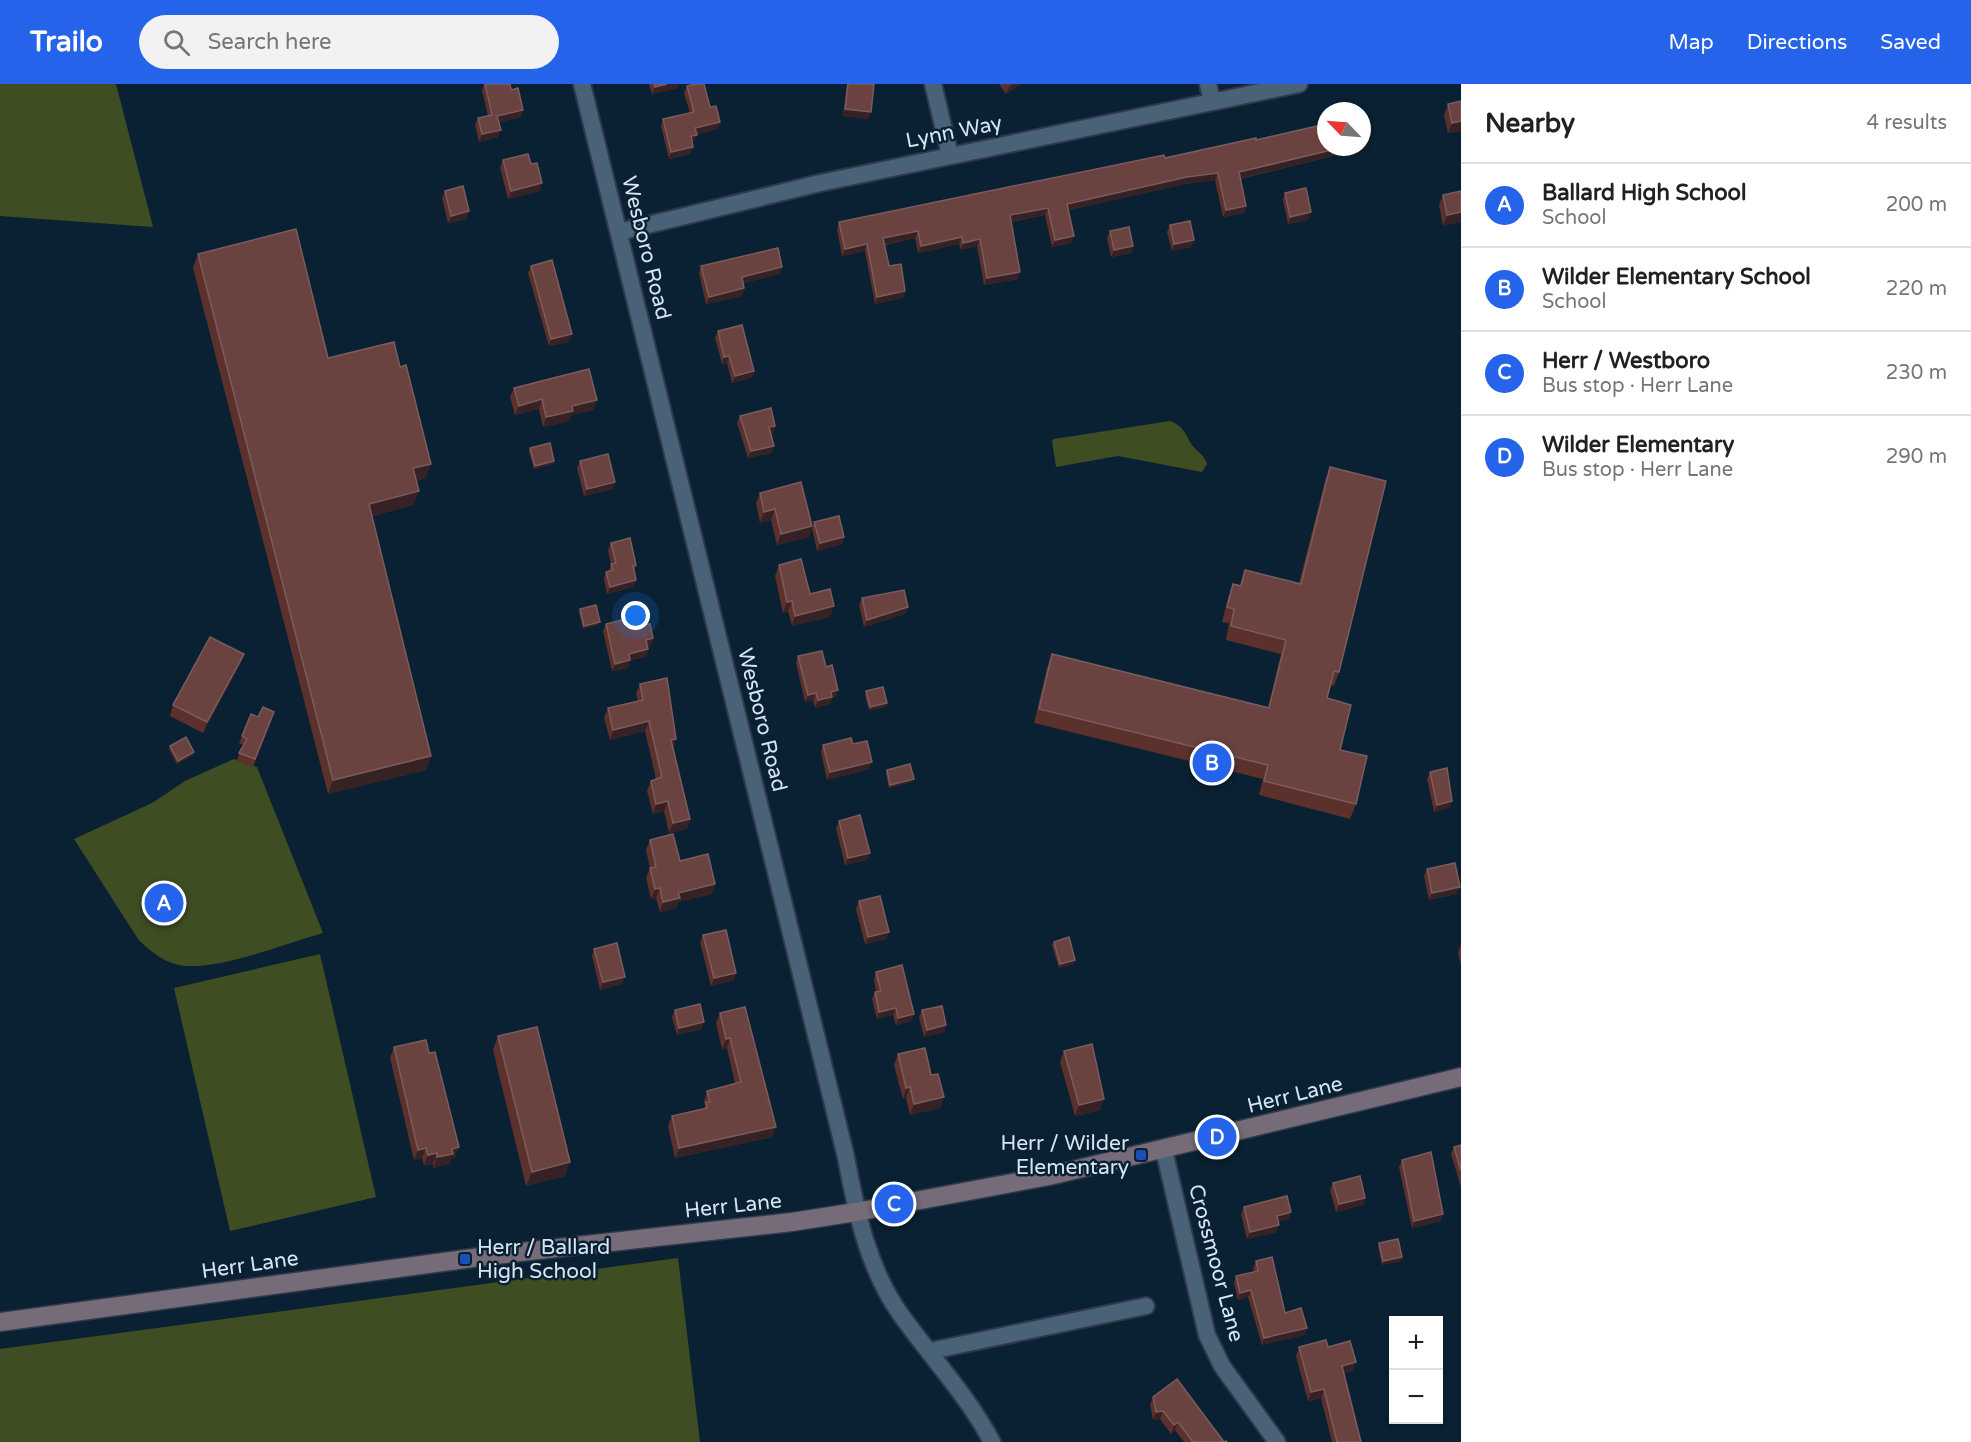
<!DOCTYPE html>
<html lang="en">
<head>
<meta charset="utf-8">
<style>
	:root { --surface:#fff; --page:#f2f2f2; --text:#202124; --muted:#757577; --line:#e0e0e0; --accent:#2563eb }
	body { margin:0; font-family:"Varela Round",sans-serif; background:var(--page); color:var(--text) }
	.controls { position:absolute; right:18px; bottom:18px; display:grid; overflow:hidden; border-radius:0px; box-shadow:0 2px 4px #0004 }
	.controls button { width:54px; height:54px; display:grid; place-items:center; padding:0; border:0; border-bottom:2px solid var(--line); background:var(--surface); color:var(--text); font:30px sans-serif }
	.compass { position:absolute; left:1317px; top:18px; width:54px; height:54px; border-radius:50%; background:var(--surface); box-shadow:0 2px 4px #0004; rotate:295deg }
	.you { position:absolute; left:636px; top:532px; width:21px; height:21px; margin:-15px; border:4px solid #fff; border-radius:50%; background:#1a73e8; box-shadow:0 0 0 9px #1a73e833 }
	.badge { display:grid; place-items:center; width:39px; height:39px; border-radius:50%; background:var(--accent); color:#fff; font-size:20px; font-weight:700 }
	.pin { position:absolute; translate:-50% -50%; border:3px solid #fff; box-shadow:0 2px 6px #0006 }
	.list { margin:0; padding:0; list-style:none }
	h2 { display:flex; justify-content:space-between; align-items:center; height:78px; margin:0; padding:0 24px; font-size:26px }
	h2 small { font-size:20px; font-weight:400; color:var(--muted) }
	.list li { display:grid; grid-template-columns:39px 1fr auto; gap:18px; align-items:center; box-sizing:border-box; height:84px; padding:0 24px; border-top:2px solid var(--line) }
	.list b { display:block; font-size:22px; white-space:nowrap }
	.list p { margin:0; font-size:20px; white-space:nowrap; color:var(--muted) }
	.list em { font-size:20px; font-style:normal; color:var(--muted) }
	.icon { flex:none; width:33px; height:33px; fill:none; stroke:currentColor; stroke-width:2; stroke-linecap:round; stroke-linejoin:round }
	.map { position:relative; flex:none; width:1461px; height:1358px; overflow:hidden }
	header { display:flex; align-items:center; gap:36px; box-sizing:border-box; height:84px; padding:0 30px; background:var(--accent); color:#fff }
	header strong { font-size:28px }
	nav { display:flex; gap:33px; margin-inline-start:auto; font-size:21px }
	.search { width:420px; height:54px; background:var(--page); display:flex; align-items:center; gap:15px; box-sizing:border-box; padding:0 21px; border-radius:33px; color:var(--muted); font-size:22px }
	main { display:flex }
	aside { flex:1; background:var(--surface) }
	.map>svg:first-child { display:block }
	.green { fill:#3f4d23 }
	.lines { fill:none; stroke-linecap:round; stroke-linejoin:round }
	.minor-casing { stroke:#30394a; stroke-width:20 }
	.secondary-casing { stroke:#30394a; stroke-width:21 }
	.minor { stroke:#4a6278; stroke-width:16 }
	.secondary { stroke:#766b78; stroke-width:18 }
	.wall { fill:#5c302b }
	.shaded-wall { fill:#362225 }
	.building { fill:#6a4340; stroke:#7b5c5c; stroke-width:1.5 }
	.transit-dot { fill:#1a4fb4; stroke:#0a2133; stroke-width:2 }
	.labels { text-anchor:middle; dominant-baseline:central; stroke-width:5; stroke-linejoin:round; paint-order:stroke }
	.street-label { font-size:21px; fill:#d8e5f2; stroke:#0a2133 }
	.poi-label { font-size:21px; fill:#d8e5f2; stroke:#0a2133; text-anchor:end }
</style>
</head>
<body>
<header>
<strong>Trailo</strong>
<div class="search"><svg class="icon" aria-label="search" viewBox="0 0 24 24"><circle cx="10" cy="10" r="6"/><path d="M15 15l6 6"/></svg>Search here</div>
<nav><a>Map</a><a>Directions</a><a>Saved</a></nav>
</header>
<main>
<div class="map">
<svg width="1461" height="1358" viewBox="0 0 1461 1358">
	<rect width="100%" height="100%" fill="#0a2133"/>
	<g class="green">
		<polygon points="0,0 116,0 153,143 0,132"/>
		<path d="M1170,337C1184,342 1185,350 1192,361C1198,369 1204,370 1207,380L1202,388L1118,372L1056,383L1052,357L1054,355Z"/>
		<path d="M234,675L257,683L323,849C284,860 225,884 186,882C168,881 150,868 138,855L74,755L152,719L185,697Z"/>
		<polygon points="320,870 376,1113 230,1147 174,904"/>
		<polygon points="678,1174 700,1358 0,1358 0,1265"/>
	</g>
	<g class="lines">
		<g class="minor-casing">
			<g id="minor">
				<path d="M582,0L846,1073C856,1127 868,1185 901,1231C931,1273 968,1312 992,1358"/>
				<polyline points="933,0 950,71"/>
				<polyline points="1208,0 1212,17"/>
				<polyline points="619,148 820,99 1299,0"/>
				<polyline points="1164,1066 1207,1251 1222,1282 1277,1358"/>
				<polyline points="930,1267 1146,1222"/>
			</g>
		</g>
		<g class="secondary-casing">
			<polyline id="secondary" points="0,1238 495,1171 792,1138 856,1128 1049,1092 1461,993"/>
		</g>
		<use href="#minor" class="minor"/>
		<use href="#secondary" class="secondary"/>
	</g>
	<g class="wall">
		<polygon points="484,0 510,0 521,33 499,38 498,53 479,58 475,41 478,34 488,32 482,6"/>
		<polygon points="649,0 679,0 677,4 652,10"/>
		<polygon points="847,0 874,0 868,35 843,32"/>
		<polygon points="999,0 1021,0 1006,10"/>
		<polygon points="687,2 710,23 718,45 697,50 694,58 692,58 693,63 690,70 669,75 661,42 663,35 690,29 684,9"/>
		<polygon points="1461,17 1461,47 1448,49 1444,31 1448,20"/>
		<polygon points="1256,56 1341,70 1240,95 1246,122 1244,129 1223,133 1215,96 1185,100 1069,126 1071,159 1052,163 1045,131 1011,138 1018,195 984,201 977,162 961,166 959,160 918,169 915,154 885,161 889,182 905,207 903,214 875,220 865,167 842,172 837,145 839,138 1165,74"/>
		<polygon points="503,76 531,80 540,107 508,115 500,83"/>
		<polygon points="445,107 467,135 448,139 442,114"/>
		<polygon points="1461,107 1443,142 1439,121 1443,111"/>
		<polygon points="1285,109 1308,136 1288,140 1283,116"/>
		<polygon points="1170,141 1191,163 1172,167 1167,148"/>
		<polygon points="1110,147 1133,162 1131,169 1111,173 1107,154"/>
		<polygon points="198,170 328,274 426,394 416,397 413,421 372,432 431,672 426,686 328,710 193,184"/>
		<polygon points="531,182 569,258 549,262 528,189"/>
		<polygon points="701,182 780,190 743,199 744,204 742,212 706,220 699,189"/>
		<polygon points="718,247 754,287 751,294 732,299 727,279 722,280 715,254"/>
		<polygon points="514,304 597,316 593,326 571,331 569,337 543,343 539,325 515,331 510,313"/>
		<polygon points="740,332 775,342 773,349 771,350 774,362 771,369 748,374 737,339"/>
		<polygon points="530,364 554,377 553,380 534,385 529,368"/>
		<polygon points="580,377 613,405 584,412 577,384"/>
		<polygon points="1330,383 1339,588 1334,602 1331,601 1327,614 1340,666 1356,720 1350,735 1259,711 1263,695 1034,639 1047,584 1052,570 1268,623 1281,570 1226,556 1229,539 1222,538 1228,514 1233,500 1240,501 1245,486 1299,499 1325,397"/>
		<polygon points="760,409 812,442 809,453 777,461 771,436 760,439 756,419"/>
		<polygon points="814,438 844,453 842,460 817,467 812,445"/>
		<polygon points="611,459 636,481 634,488 636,496 633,503 607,510 604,495 606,488 609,487 611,480 608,466"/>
		<polygon points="779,481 810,510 830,533 792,542 788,527 783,529 775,492"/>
		<polygon points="862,514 908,523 905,530 864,543 859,521"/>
		<polygon points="580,525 598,541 583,545 579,529"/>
		<polygon points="606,540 653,554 651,561 647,562 648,565 646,573 630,576 628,584 612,587 603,547"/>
		<polygon points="244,570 240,580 203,649 170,632 173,621"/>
		<polygon points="798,572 826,583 836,613 832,614 830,620 815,624 813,616 805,618 796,579"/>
		<polygon points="640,600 676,655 673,664 690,735 687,745 669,749 664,727 653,730 647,707 651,697 656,695 645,647 610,656 604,634 608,624 638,617 636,610"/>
		<polygon points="866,607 887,619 886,623 869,626 865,611"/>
		<polygon points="274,628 253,683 237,676 243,661 239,659 242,652 258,633"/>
		<polygon points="853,660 869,685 827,696 821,668 823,661"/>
		<polygon points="170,662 193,671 177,680 169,665"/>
		<polygon points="887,686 912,698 889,704 886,690"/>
		<polygon points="1430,688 1450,724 1434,728 1427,695"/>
		<polygon points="839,737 870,769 867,776 845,781 836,744"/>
		<polygon points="650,756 680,777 712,810 678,818 676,824 660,828 656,814 651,815 646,794 650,784 646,766"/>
		<polygon points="1427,785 1457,810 1429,816 1424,792"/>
		<polygon points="859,817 889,848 886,855 865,860 856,825"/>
		<polygon points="703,851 736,889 734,896 711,902 700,858"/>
		<polygon points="1054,858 1075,876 1074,880 1059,884 1052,861"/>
		<polygon points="1461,860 1461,882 1458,869"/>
		<polygon points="594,865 622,900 600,906 592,872"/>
		<polygon points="876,888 914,930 911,937 896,941 893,931 877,935 872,915 875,908 876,908 874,895"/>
		<polygon points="675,926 702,945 677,951 672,933"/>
		<polygon points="922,926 946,941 944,948 924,953 919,933"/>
		<polygon points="720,929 772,1053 675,1074 668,1042 672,1032 704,1025 705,1022 704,1017 707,1007 735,999 727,964 722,965 716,939"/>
		<polygon points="498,952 565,1092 526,1102 493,966"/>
		<polygon points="394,963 455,1074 451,1075 449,1080 433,1084 433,1080 424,1081 422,1074 414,1076 390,974"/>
		<polygon points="1064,967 1100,1026 1075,1032 1060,978"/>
		<polygon points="898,970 931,991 944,1013 940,1024 910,1031 906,1014 903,1015 894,981"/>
		<polygon points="1461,1061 1461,1103 1451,1070 1454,1063"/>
		<polygon points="1402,1076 1441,1137 1412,1144 1399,1083"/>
		<polygon points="1333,1099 1365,1114 1363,1121 1336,1128 1330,1106"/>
		<polygon points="1244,1123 1289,1135 1278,1138 1276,1148 1247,1155 1241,1130"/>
		<polygon points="1379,1159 1402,1173 1401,1177 1382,1181 1378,1162"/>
		<polygon points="1256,1177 1285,1229 1307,1244 1304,1251 1262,1261 1248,1213 1238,1216 1234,1199 1236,1192 1254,1188 1253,1184"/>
		<polygon points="1299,1263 1328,1263 1353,1287 1344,1289 1361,1358 1332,1358 1321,1314 1308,1317 1296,1272"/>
		<polygon points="1153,1313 1224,1358 1227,1358 1184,1358 1175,1346 1171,1350 1160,1335 1153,1336 1150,1321"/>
	</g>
	<g class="shaded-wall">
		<polygon points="667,0 679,0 677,4 652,10 655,3"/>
		<polygon points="1013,0 1021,0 1006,10 1009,3"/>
		<polygon points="845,25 871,28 868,35 843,32"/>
		<polygon points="523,26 521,33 495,39 497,32"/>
		<polygon points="1461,37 1461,47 1448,49 1452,39"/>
		<polygon points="720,38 718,45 693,51 695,44"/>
		<polygon points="501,46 498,53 479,58 482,50"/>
		<polygon points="697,51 694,58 688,59 691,52"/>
		<polygon points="693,63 690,70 669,75 671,68"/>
		<polygon points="1344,63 1341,70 1237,95 1239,88"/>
		<polygon points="1218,89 1215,96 1185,100 1065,127 1067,120 1187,93"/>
		<polygon points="542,99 540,107 508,115 511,107"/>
		<polygon points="1246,122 1244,129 1223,133 1226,126"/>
		<polygon points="1048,124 1045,131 1008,138 1010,131"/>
		<polygon points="469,127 467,135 448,139 451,132"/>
		<polygon points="1311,128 1308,136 1288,140 1290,133"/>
		<polygon points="1461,128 1461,138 1443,142 1447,131"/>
		<polygon points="918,147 915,154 881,161 883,154"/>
		<polygon points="1074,152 1071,159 1052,163 1055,156"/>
		<polygon points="962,153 959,160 918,169 921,162"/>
		<polygon points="980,155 977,162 961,166 963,159"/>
		<polygon points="1194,156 1191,163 1172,167 1174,160"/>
		<polygon points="867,160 865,167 842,172 845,165"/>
		<polygon points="1133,162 1131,169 1111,173 1114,166"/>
		<polygon points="782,183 780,190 739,200 742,193"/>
		<polygon points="1020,188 1018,195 984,201 987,194"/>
		<polygon points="744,204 742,212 706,220 709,213"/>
		<polygon points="905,207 903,214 875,220 877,213"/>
		<polygon points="572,250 569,258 549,262 551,255"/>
		<polygon points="729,272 727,279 722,280 724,273"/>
		<polygon points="754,287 751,294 732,299 735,292"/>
		<polygon points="542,315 539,325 515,331 519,322"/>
		<polygon points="597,316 593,326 571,331 569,337 543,343 546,333 572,322"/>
		<polygon points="775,342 773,349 767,350 769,343"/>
		<polygon points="774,362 771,369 748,374 751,367"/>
		<polygon points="554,377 553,380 534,385 535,382"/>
		<polygon points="431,380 426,394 408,399 413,384"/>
		<polygon points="615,398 613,405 584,412 587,405"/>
		<polygon points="419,407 413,421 363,434 369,420"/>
		<polygon points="775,425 771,436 760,439 764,428"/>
		<polygon points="812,442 809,453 777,461 781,450"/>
		<polygon points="844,453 842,460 817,467 820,459"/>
		<polygon points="636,496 633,503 607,510 610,503"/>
		<polygon points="792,517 788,527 783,529 787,518"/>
		<polygon points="834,522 830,533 792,542 795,532"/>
		<polygon points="908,523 905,530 864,543 867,536"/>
		<polygon points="600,538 598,541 583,545 584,542"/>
		<polygon points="653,554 651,561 643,563 646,556"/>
		<polygon points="648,565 646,573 626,577 629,570"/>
		<polygon points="244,570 240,580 203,649 207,638"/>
		<polygon points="630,576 628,584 612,587 615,580"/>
		<polygon points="838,606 836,613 832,614 830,620 815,624 818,616 831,608"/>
		<polygon points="816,609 813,616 805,618 808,611"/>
		<polygon points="887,619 886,623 869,626 870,623"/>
		<polygon points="649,637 645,647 610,656 613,646"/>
		<polygon points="676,655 672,665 671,656"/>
		<polygon points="194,668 193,671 177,680 178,677"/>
		<polygon points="431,672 426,686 328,710 333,696"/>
		<polygon points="872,678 869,685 827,696 830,688"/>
		<polygon points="914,695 912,698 889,704 890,701"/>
		<polygon points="668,717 664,727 653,730 656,720"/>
		<polygon points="1452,717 1450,724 1434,728 1437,721"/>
		<polygon points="690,735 687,745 669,749 673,739"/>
		<polygon points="870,769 867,776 845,781 848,774"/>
		<polygon points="715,800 712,810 678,818 676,824 660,828 663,818 678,809"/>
		<polygon points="1460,803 1457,810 1429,816 1432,809"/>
		<polygon points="660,804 656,814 651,815 655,805"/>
		<polygon points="889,848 886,855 865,860 868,853"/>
		<polygon points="1075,876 1074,880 1059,884 1060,880"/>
		<polygon points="736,889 734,896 711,902 714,894"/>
		<polygon points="625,893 622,900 600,906 603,898"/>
		<polygon points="896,924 893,931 877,935 879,928"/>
		<polygon points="914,930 911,937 896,941 898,934"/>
		<polygon points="704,938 702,945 677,951 679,944"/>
		<polygon points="946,941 944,948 924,953 927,946"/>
		<polygon points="730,954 727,964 722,965 726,955"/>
		<polygon points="910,1003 906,1014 903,1015 906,1004"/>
		<polygon points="944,1013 940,1024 910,1031 914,1020"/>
		<polygon points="1104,1015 1100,1026 1075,1032 1079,1021"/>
		<polygon points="776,1043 772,1053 675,1074 679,1064"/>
		<polygon points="459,1063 455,1074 451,1075 449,1080 433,1084 437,1073 452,1065"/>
		<polygon points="426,1064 422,1074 414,1076 418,1066"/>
		<polygon points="437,1069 433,1080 424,1081 428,1071"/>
		<polygon points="570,1078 565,1092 526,1102 532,1088"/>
		<polygon points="1365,1114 1363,1121 1336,1128 1339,1120"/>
		<polygon points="1291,1128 1289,1135 1274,1139 1277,1132"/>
		<polygon points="1443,1130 1441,1137 1412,1144 1414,1137"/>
		<polygon points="1279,1141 1276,1148 1247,1155 1250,1148"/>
		<polygon points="1402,1173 1401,1177 1382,1181 1383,1177"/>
		<polygon points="1251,1206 1248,1213 1238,1216 1240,1209"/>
		<polygon points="1307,1244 1304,1251 1262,1261 1264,1254"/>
		<polygon points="1356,1278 1353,1287 1339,1290 1342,1282"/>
		<polygon points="1324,1305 1321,1314 1308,1317 1311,1308"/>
		<polygon points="1163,1327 1160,1335 1153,1336 1156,1328"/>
		<polygon points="1178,1338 1175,1346 1171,1350 1174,1341"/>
	</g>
	<g class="building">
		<polygon points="485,0 510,0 511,6 518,4 523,26 497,32 501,46 482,50 478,34 492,31"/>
		<polygon points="654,0 667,0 655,3"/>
		<polygon points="695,0 704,0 710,23 716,22 720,38 695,44 697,51 691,52 693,63 671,68 663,35 694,28 687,2"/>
		<polygon points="848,0 874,0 871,28 845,25"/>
		<polygon points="1461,17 1461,37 1452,39 1448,20"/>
		<polygon points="1326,40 1326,63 1344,63 1239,88 1246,122 1226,126 1218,89 1187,93 1067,120 1074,152 1055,156 1048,124 1010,131 1020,188 987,194 980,155 963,159 962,153 921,162 918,147 883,154 889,182 901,180 905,207 877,213 867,160 845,165 839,138 1164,71 1165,74 1256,54 1256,56"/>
		<polygon points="528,70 531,80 537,79 542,99 511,107 503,76"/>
		<polygon points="463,102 469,127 451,132 445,107"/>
		<polygon points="1306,104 1311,128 1290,133 1285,109"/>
		<polygon points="1461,107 1461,128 1447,131 1443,111"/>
		<polygon points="1190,137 1194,156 1174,160 1170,141"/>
		<polygon points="1129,143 1133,162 1114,166 1110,147"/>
		<polygon points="296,145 328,274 394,258 400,283 406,281 431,380 413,384 419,407 369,420 431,672 333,696 198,170"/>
		<polygon points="778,164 782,183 742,193 744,204 709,213 701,182"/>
		<polygon points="552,176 572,250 551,255 531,182"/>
		<polygon points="742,241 754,287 735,292 729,272 724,273 718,247"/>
		<polygon points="589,285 597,316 572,322 573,327 546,333 542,315 519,322 514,304"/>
		<polygon points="771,324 775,342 769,343 774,362 751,367 740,332"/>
		<polygon points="550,359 554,377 535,382 530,364"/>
		<polygon points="608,370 615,398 587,405 580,377"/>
		<polygon points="1330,383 1386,397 1339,588 1334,587 1327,614 1351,621 1340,666 1367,672 1356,720 1264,697 1268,681 1039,625 1052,570 1269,624 1286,556 1231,542 1234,525 1227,523 1233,500 1241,502 1245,486 1301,500"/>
		<polygon points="801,398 812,442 781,450 775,425 764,428 760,409"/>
		<polygon points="839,432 844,453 820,459 814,438"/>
		<polygon points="630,454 636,481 633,482 636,496 610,503 606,488 613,486 611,480 616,479 611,459"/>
		<polygon points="801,475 810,510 830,505 834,522 795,532 792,517 787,518 779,481"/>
		<polygon points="904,506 908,523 867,536 862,514"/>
		<polygon points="596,521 600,538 584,542 580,525"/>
		<polygon points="642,531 645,541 650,540 653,554 646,556 648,565 629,570 630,576 615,580 606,540"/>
		<polygon points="210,553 244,570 207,638 173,621"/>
		<polygon points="822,567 826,583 832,581 838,606 831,608 832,613 818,616 816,609 808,611 798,572"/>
		<polygon points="667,594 676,655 671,656 690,735 673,739 668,717 656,720 651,697 662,693 649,637 613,646 608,624 643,616 640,600"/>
		<polygon points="883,603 887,619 870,623 866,607"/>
		<polygon points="263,623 274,628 255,675 239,669 247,655 242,652 251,630 258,633"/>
		<polygon points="186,653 194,668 178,677 170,662"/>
		<polygon points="851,654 853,660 867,657 872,678 830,688 823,661"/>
		<polygon points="910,680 914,695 890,701 887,686"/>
		<polygon points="1447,684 1452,717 1437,721 1430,688"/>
		<polygon points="860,731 870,769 848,774 839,737"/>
		<polygon points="673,750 680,777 708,770 715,800 678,809 680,814 663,818 660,804 655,805 650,784 656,783 650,756"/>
		<polygon points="1455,779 1460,803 1432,809 1427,785"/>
		<polygon points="880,812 889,848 868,853 859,817"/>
		<polygon points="726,846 736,889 714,894 703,851"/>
		<polygon points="1069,853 1075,876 1060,880 1054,858"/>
		<polygon points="617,859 625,893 603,898 594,865"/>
		<polygon points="902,881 914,930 898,934 896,924 879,928 875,908 881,907 876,888"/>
		<polygon points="700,920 704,938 679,944 675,926"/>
		<polygon points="942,922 946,941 927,946 922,926"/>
		<polygon points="745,923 776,1043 679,1064 672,1032 707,1024 706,1018 710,1018 707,1007 741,998 730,954 726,955 720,929"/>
		<polygon points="537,943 570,1078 532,1088 498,952"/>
		<polygon points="426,956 429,969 435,968 459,1063 452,1065 453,1070 437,1073 437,1069 428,1071 426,1064 418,1066 394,963"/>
		<polygon points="1092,960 1104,1015 1079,1021 1064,967"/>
		<polygon points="925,964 931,991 938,990 944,1013 914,1020 910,1003 906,1004 898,970"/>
		<polygon points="1461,1061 1461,1087 1454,1063"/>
		<polygon points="1431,1068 1443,1130 1414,1137 1402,1076"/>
		<polygon points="1360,1092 1365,1114 1339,1120 1333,1099"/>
		<polygon points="1287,1112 1291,1128 1277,1132 1279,1141 1250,1148 1244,1123"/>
		<polygon points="1398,1155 1402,1173 1383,1177 1379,1159"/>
		<polygon points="1272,1173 1285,1229 1301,1224 1307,1244 1264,1254 1251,1206 1240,1209 1236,1192 1258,1187 1256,1177"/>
		<polygon points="1326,1256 1328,1263 1350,1257 1356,1278 1342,1282 1361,1358 1337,1358 1324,1305 1311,1308 1299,1263"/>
		<polygon points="1177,1295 1224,1358 1226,1357 1227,1358 1193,1358 1178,1338 1174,1341 1163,1327 1156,1328 1153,1313"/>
	</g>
	<g class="transit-dot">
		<rect x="1135" y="1065" width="12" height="12" rx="3"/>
		<rect x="459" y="1169" width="12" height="12" rx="3"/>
	</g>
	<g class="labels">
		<g class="street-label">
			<text transform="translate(954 48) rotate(-11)">Lynn Way</text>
			<text transform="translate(646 164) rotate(76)">Wesboro Road</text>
			<text transform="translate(762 636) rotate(76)">Wesboro Road</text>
			<text transform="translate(1295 1011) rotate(-14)">Herr Lane</text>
			<text transform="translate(733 1122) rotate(-6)">Herr Lane</text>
			<text transform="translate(1216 1179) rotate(75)">Crossmoor Lane</text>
			<text transform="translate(250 1181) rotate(-8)">Herr Lane</text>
		</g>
		<g class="poi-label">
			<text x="1129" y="1059">Herr / Wilder<tspan x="1129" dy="24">Elementary</tspan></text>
			<text x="477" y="1163" text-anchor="start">Herr / Ballard<tspan x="477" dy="24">High School</tspan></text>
		</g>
	</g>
</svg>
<div class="controls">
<button>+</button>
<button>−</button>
</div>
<svg class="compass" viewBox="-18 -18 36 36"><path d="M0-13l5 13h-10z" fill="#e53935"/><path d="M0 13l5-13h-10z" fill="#757577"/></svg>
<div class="you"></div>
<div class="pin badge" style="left:164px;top:819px">A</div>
<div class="pin badge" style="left:1212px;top:679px">B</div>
<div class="pin badge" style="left:894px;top:1120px">C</div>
<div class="pin badge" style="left:1217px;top:1053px">D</div>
</div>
<aside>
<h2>Nearby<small>4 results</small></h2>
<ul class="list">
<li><span class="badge">A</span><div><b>Ballard High School</b><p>School</p></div><em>200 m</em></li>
<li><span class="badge">B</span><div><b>Wilder Elementary School</b><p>School</p></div><em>220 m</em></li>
<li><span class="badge">C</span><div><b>Herr / Westboro</b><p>Bus stop · Herr Lane</p></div><em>230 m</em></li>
<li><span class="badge">D</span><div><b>Wilder Elementary</b><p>Bus stop · Herr Lane</p></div><em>290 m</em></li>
</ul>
</aside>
</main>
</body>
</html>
